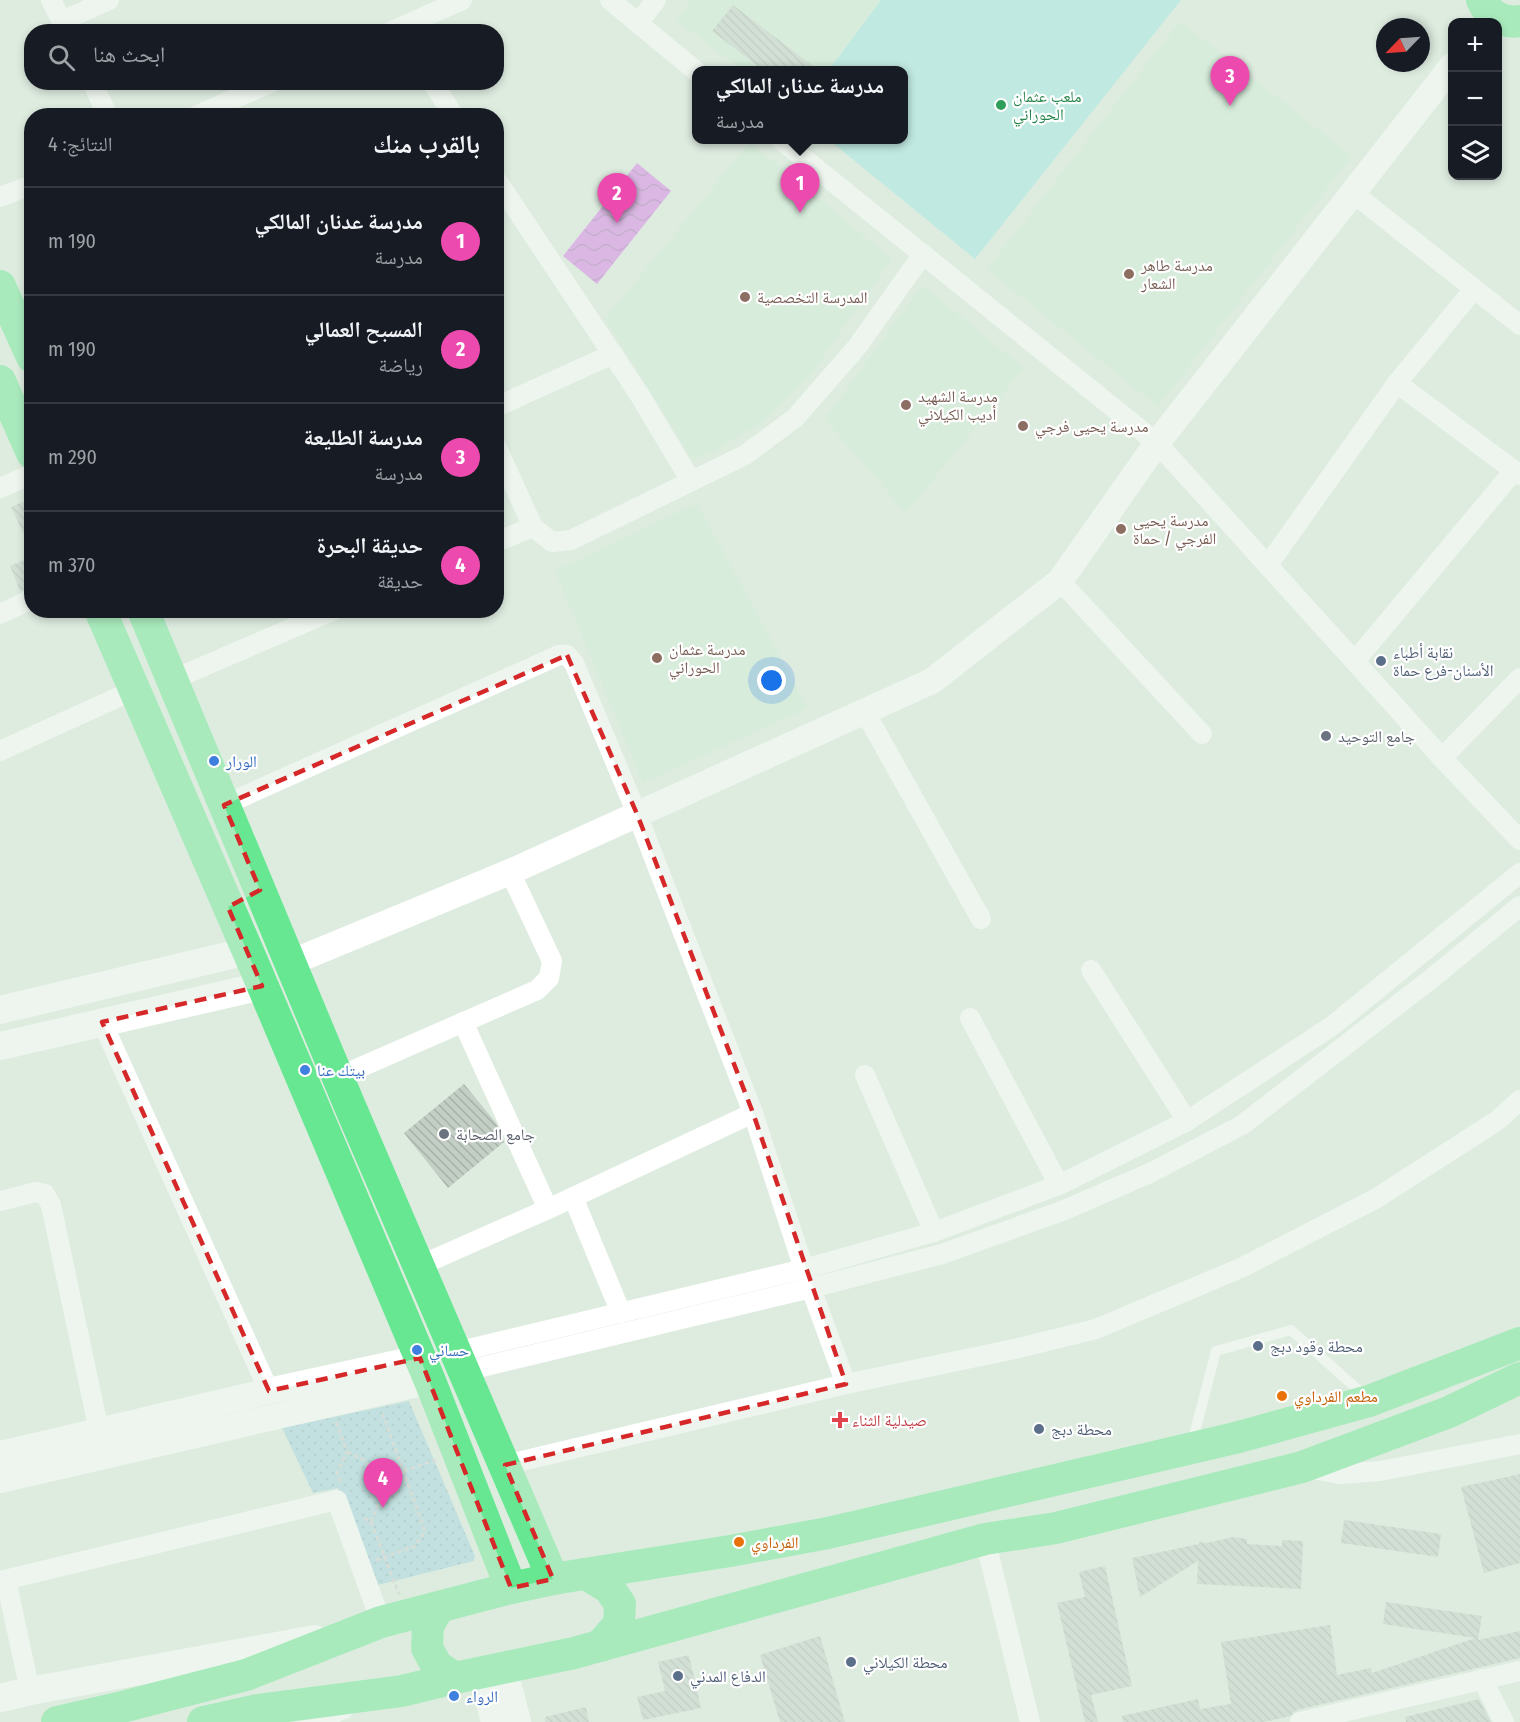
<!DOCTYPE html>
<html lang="ar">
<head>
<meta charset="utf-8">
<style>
	:root { --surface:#171b24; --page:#242831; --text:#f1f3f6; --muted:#9ea1a6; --line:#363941; --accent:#ed4aaf }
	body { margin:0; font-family:"Fira Sans Condensed","Noto Naskh Arabic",sans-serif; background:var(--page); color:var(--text); direction:rtl }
	.controls { position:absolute; right:18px; top:18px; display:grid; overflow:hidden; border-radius:12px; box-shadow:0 3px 9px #0003 }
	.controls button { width:54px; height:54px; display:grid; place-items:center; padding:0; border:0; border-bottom:2px solid var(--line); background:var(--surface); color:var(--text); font:30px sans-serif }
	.compass { position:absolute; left:1376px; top:18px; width:54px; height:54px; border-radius:50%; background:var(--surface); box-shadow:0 3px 9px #0003; rotate:245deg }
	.you { position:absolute; left:772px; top:681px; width:21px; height:21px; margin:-15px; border:4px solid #fff; border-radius:50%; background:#1a73e8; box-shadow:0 0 0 9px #1a73e833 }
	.badge { display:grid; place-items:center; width:39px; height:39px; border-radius:50%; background:var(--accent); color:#fff; font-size:20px; font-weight:700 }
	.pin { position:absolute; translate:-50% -50px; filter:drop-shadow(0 2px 3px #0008) }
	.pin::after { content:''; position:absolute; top:32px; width:21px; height:18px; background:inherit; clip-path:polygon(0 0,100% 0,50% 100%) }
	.popup { position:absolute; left:692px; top:66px; width:216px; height:78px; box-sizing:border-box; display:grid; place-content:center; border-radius:12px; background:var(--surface); filter:drop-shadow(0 2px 4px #0005); font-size:20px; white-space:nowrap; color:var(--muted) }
	.popup b { font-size:22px; color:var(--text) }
	.popup::after { content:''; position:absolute; left:50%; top:100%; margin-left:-12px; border:12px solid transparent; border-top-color:var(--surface) }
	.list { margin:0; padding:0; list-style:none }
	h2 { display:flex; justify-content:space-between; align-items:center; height:78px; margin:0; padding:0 24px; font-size:26px }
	h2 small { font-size:20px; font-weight:400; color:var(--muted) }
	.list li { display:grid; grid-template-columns:39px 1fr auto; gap:18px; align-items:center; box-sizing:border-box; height:108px; padding:0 24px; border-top:2px solid var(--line) }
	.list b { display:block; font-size:22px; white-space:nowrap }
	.list p { margin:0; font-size:20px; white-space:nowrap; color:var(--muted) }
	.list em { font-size:20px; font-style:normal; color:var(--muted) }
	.icon { flex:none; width:33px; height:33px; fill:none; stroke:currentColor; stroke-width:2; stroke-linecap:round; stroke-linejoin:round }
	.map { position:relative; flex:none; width:1520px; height:1722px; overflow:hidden; direction:ltr }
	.search { position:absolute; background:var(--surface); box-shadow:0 3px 9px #0003; left:24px; top:24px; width:480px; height:66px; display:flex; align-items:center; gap:15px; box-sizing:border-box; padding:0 21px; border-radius:24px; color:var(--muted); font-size:22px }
	.panel { position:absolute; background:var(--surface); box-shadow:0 3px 9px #0003; left:24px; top:108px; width:480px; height:510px; border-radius:24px; direction:rtl }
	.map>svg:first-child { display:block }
	.education { fill:#cfecd6 }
	.park { fill:url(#park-dots) }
	.pitch { fill:#9be5e4 }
	.water { fill:url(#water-waves) }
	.building { fill:url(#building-back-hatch) }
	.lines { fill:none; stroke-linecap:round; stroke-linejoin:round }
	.path { stroke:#ccc; stroke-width:3; stroke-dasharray:4.5 3; stroke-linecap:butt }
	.service { stroke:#fff; stroke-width:10 }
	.minor { stroke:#fff; stroke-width:20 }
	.tertiary { stroke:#fff; stroke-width:26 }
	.secondary { stroke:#fff; stroke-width:28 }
	.primary { stroke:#68e792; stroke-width:32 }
	.marked { fill:none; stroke:#d62828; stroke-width:4.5; stroke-dasharray:12 8; stroke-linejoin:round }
	.leisure-dot { fill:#2e9e5b; stroke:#fff; stroke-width:2 }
	.education-dot { fill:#8d6e63; stroke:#fff; stroke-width:2 }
	.service-dot { fill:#5c6f8a; stroke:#fff; stroke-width:2 }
	.worship-dot { fill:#6b7280; stroke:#fff; stroke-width:2 }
	.shop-dot { fill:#3f7fe0; stroke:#fff; stroke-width:2 }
	.food-dot { fill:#e8710a; stroke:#fff; stroke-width:2 }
	.health-dot { fill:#e0444e; stroke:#fff; stroke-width:2 }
	.labels { text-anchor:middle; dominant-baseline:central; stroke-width:4.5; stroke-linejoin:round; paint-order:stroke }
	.leisure-label { font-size:16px; fill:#27864d; stroke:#fff; text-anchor:start }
	.education-label { font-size:16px; fill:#785e54; stroke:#fff; text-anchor:start }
	.service-label { font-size:16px; fill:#4e5e75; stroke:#fff; text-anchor:start }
	.worship-label { font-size:16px; fill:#5b616d; stroke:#fff; text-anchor:start }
	.shop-label { font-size:16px; fill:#366cbe; stroke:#fff; text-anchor:start }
	.food-label { font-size:16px; fill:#c56008; stroke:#fff; text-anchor:start }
	.health-label { font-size:16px; fill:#be3a42; stroke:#fff; text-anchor:start }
</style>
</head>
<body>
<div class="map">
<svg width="1520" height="1722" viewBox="0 0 1520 1722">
	<defs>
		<pattern id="park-dots" width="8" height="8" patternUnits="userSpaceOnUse" patternTransform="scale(1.5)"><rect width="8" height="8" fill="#9ed0de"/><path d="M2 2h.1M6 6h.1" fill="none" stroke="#88b3bf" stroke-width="1.8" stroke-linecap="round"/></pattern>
		<pattern id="water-waves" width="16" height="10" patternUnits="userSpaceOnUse" patternTransform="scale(1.5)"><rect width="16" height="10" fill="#d479e6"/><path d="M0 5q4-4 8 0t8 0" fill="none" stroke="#ac63bb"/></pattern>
		<pattern id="building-back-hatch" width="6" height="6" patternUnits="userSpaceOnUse" patternTransform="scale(1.5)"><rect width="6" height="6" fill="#c3cec5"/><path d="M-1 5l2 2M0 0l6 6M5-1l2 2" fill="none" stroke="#a8b1a9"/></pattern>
	</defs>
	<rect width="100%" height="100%" fill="#deece0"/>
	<g class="education">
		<polygon points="691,0 881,0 829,70 742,70 676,20"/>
		<polygon points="1180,21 1352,156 1158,407 987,269"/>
		<polygon points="750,142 892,259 808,378 761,423 715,451 693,460 605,319"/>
		<polygon points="922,285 1024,368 906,513 825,419"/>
		<polygon points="697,503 808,708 643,783 555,571"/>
	</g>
	<polygon class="park" points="409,1401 475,1556 474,1561 374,1586 338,1488 313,1493 282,1428"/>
	<polygon class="pitch" points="881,0 1181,0 975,259 829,140 904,140 904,70 829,70"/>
	<polygon class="water" points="637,163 671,191 597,284 563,256"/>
	<g class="building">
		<polygon points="733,5 818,70 763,70 712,31"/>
		<polygon points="32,498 32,552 11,507"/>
		<polygon points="32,557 32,587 20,591 10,566"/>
		<polygon points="464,1084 496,1123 504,1142 448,1188 404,1133"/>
		<polygon points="1520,1474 1520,1563 1484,1573 1461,1487"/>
		<polygon points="1344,1520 1441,1534 1438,1557 1341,1543"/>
		<polygon points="1233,1537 1247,1539 1247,1544 1282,1546 1282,1540 1303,1541 1301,1589 1197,1584 1198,1561 1140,1597 1132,1558 1199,1544 1199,1542 1207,1543"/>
		<polygon points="1105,1566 1132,1686 1091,1695 1098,1722 1085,1722 1057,1603 1085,1597 1079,1572"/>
		<polygon points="1386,1602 1482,1616 1478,1640 1520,1631 1520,1658 1297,1710 1290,1716 1265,1722 1123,1722 1122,1716 1198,1699 1200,1709 1231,1704 1221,1642 1330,1625 1337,1675 1371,1668 1372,1673 1475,1638 1383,1624"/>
		<polygon points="820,1636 845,1722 780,1722 760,1655"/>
		<polygon points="689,1655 701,1708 643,1720 637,1697 665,1691 658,1662"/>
		<polygon points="1479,1699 1491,1722 1406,1722 1405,1717"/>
		<polygon points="586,1707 589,1722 545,1722 545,1717"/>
	</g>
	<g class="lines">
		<g class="path">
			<polyline points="336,1422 347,1452 337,1473 341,1483"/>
			<polyline points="347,1452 366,1461 381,1498 371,1522 363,1517"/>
			<polyline points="375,1480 436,1460"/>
			<polyline points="371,1522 399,1594"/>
			<polyline points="376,1560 415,1546 425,1531 382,1412"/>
		</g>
		<polyline class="service" points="1192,1443 1216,1351 1291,1330 1365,1396"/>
		<g class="minor">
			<polyline points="51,0 67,32"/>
			<polyline points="610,0 696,71"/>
			<polyline points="62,21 109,0"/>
			<polyline points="638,23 656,0"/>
			<polyline points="390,32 462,0"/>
			<polyline points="92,82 108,116"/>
			<polyline points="432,82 454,116"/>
			<polyline points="196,116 272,82"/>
			<polyline points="781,140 1157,443 1442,758 1520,840"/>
			<polyline points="496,179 639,394 691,481"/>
			<polyline points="1353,193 1520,325"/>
			<polyline points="0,197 32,185"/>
			<polyline points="1397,383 1520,475"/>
			<polyline points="496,407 613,354"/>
			<polyline points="496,446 533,527 552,542 571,540 745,455 795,418 857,347 923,254"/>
			<polyline points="0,488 32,474"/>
			<polyline points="496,542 533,527"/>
			<polyline points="1268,565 1397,383 1474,289"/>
			<polyline points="1060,581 1202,734"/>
			<polyline points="0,614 32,599"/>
			<polyline points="1355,661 1513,472"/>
			<polyline points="172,680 334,610"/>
			<polyline points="865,712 981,919"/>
			<polyline points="0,751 134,690"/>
			<polyline points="1442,758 1520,678"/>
			<polyline points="224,805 559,655 567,655 574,663 637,814 753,1113 804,1269 846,1384"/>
			<polyline points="1091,970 1187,1121"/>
			<polyline points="970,1018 1059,1185"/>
			<polyline points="102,1022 269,1391"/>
			<polyline points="463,1022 548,1209"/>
			<polyline points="865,1075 934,1232"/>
			<polyline points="338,1077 537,990 549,978 552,961 510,872"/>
			<polyline points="573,1197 621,1313"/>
			<polyline points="0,1201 36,1192 45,1194 51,1205 99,1431"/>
			<polyline points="419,1266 548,1209 753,1113"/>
			<polyline points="456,1352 804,1269 934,1232 1059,1185 1187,1121 1332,1026 1520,873"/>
			<polyline points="465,1371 811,1288 942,1254 1062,1211 1150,1173 1242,1125 1431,979 1520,906"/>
			<polyline points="505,1465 846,1384 1019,1348 1096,1329 1243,1267 1377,1198 1498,1120 1520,1100"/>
			<polyline points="1308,1468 1340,1474 1380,1471 1520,1444"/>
			<polyline points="985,1539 1030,1722"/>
			<polyline points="6,1580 30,1691"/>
			<polyline points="0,1581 337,1500 381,1622"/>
			<polyline points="1482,1679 1504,1722"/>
			<polyline points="1300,1722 1520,1671"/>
		</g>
		<g class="tertiary">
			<polyline points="290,963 510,872 932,681 1060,581 1157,443 1452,66"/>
			<polyline points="0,1454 269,1391 420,1358"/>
			<polyline points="0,1480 430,1381"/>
		</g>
		<g class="secondary">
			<polyline points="0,1010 248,951"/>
			<polyline points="0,1046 262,986"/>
			<polyline points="503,1667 517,1722"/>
			<polyline points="482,1672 495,1722"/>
			<polyline points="0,1698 30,1691 315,1639"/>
			<polyline points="298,1722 341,1706"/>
		</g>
		<g class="primary">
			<path d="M1482,0C1488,15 1504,24 1520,21"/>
			<polyline points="0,286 32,357"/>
			<polyline points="0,381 32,453"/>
			<polyline points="100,610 253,963 430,1381 511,1588"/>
			<polyline points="143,610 349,1104 553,1579"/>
			<polyline points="586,1574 609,1588 620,1604 619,1624 600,1646"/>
			<polyline points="439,1607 428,1626 427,1648 437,1666 455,1678"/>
			<polyline points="57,1722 122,1707 246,1675 381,1622 511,1588 553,1579 730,1551 828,1533 1235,1438 1369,1401 1520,1343"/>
			<polyline points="203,1722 257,1710 402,1691 455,1678 574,1653 985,1539 1056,1528 1302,1467 1449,1412 1520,1378"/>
		</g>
	</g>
	<path d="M0 0H1520V1722H0ZM567,655L637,814L753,1113L846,1384L505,1465L553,1579L511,1588L420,1358L269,1391L102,1022L262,986L228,907L260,890L224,805Z" fill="#deece0" fill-opacity=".55" fill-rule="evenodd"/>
	<path class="marked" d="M567,655L637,814L753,1113L846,1384L505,1465L553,1579L511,1588L420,1358L269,1391L102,1022L262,986L228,907L260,890L224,805Z"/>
	<circle class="leisure-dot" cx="1001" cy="105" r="6"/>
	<g class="education-dot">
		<circle cx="1129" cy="274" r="6"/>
		<circle cx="745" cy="297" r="6"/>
		<circle cx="906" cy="405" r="6"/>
		<circle cx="1023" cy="426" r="6"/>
		<circle cx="1121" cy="529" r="6"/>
		<circle cx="657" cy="658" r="6"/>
	</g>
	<g class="service-dot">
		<circle cx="1381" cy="661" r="6"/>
		<circle cx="1258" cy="1346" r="6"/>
		<circle cx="1039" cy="1429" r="6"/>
		<circle cx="851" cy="1662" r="6"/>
		<circle cx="678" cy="1676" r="6"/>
	</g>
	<g class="worship-dot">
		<circle cx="1326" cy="736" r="6"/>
		<circle cx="444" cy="1134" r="6"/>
	</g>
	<g class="shop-dot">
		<circle cx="214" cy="761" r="6"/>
		<circle cx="305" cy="1070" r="6"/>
		<circle cx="417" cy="1350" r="6"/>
		<circle cx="454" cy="1696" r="6"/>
	</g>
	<g class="food-dot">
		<circle cx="1282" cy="1396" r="6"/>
		<circle cx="739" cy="1542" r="6"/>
	</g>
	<path class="health-dot" d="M837 1411h6v6h6v6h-6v6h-6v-6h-6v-6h6z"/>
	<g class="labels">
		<g class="leisure-label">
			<text x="1013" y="96">ملعب عثمان<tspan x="1013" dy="18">الحوراني</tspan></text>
		</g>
		<g class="education-label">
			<text x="1141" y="265">مدرسة طاهر<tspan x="1141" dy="18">الشعار</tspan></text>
			<text x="757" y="297">المدرسة التخصصية</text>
			<text x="918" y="396">مدرسة الشهيد<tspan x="918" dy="18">أديب الكيلاني</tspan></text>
			<text x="1035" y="426">مدرسة يحيى فرجي</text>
			<text x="1133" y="520">مدرسة يحيى<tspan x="1133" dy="18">الفرجي / حماة</tspan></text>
			<text x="669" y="649">مدرسة عثمان<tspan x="669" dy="18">الحوراني</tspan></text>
		</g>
		<g class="service-label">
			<text x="1393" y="652">نقابة أطباء<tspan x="1393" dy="18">الأسنان-فرع حماة</tspan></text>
			<text x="1270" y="1346">محطة وقود دبج</text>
			<text x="1051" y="1429">محطة دبج</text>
			<text x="863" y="1662">محطة الكيلاني</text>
			<text x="690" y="1676">الدفاع المدني</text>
		</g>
		<g class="worship-label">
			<text x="1338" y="736">جامع التوحيد</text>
			<text x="456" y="1134">جامع الصحابة</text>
		</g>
		<g class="shop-label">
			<text x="226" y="761">الورار</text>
			<text x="317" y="1070">بيتك عنا</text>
			<text x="429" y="1350">حساني</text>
			<text x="466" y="1696">الرواء</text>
		</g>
		<g class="food-label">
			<text x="1294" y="1396">مطعم الفرداوي</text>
			<text x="751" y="1542">الفرداوي</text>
		</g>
		<g class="health-label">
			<text x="852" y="1420">صيدلية الثناء</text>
		</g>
	</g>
</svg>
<div class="controls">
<button>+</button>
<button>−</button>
<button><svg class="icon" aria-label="layers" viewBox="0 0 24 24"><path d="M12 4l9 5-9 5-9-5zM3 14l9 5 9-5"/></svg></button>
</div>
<svg class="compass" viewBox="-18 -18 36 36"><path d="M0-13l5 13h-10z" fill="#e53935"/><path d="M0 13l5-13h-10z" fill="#9ea1a6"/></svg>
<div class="you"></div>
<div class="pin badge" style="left:800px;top:213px">1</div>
<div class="popup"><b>مدرسة عدنان المالكي</b>مدرسة</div>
<div class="pin badge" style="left:617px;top:223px">2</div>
<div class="pin badge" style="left:1230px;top:106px">3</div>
<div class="pin badge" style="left:383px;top:1508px">4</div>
<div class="search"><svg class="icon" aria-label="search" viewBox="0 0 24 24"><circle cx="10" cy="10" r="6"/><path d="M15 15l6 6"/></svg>ابحث هنا</div>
<section class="panel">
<h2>بالقرب منك<small>النتائج: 4</small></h2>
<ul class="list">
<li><span class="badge">1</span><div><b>مدرسة عدنان المالكي</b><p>مدرسة</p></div><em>190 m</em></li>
<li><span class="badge">2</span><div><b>المسبح العمالي</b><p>رياضة</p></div><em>190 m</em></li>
<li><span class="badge">3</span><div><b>مدرسة الطليعة</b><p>مدرسة</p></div><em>290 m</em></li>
<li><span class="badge">4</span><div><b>حديقة البحرة</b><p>حديقة</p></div><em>370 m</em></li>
</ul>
</section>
</div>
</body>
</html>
